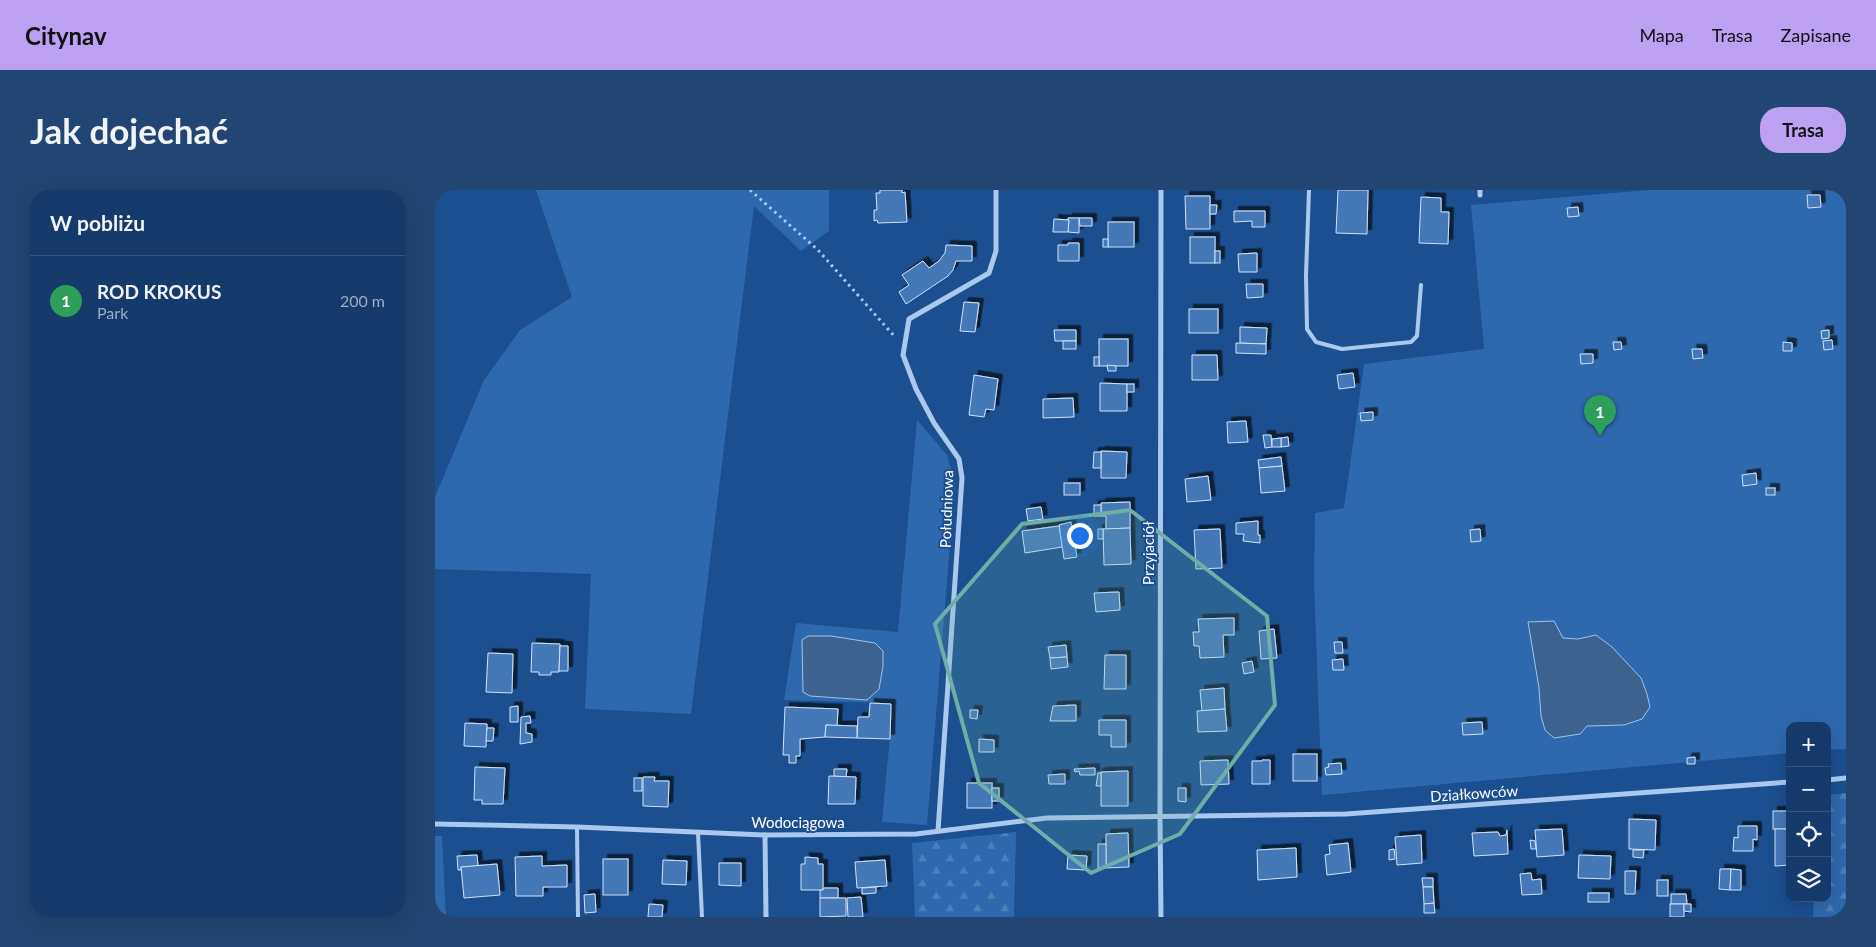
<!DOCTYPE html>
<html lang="pl">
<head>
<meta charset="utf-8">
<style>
	:root { --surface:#143b6b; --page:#214673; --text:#f1f3f6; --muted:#9dadc1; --line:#33557e; --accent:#bca0f2 }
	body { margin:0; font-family:Lato,sans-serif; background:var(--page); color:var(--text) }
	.controls { position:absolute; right:15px; bottom:15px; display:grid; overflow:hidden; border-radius:10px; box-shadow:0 5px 20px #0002 }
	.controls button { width:45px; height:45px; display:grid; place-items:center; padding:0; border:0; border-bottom:1px solid var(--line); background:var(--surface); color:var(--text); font:25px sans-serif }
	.you { position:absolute; left:644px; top:345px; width:18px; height:18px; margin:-12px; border:4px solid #fff; border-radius:50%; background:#1a73e8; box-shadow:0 0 0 8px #1a73e833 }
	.badge { display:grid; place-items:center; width:32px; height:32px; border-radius:50%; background:var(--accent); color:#fff; font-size:16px; font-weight:700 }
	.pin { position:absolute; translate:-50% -41px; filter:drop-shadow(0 1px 2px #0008) }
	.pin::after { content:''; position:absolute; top:26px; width:18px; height:15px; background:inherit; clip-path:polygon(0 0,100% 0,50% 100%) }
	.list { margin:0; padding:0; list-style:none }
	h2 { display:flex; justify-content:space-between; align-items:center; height:65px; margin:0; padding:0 20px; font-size:21px }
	h2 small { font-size:16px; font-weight:400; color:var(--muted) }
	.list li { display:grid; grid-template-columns:32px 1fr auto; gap:15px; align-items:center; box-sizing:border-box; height:90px; padding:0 20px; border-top:1px solid var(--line) }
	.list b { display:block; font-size:19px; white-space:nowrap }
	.list p { margin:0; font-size:16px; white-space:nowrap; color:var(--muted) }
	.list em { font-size:16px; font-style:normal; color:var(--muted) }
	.icon { flex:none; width:28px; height:28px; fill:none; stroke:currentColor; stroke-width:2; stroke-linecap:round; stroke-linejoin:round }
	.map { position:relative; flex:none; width:1411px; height:727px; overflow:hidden; border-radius:20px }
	header { display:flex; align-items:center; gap:30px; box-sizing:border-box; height:70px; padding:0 25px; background:var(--accent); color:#111 }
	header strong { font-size:24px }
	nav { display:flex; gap:28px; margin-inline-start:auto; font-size:18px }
	.intro { display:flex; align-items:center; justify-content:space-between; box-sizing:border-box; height:120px; padding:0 30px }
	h1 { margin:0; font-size:35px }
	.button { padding:12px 22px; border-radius:20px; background:var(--accent); color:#111; font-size:18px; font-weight:700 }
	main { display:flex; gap:30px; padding:0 30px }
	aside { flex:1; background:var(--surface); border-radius:20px; box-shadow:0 5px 20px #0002 }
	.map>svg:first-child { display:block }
	.green { fill:#2e69ad }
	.forest { fill:url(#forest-firs) }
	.water { fill:#3c6290; stroke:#9cc4f0 }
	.building { fill:#4478b7; stroke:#cfe3fa; filter:url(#shadow) }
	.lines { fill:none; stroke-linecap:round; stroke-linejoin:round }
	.path { stroke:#a9c9ee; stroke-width:3; stroke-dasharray:2.5 4; stroke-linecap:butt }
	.lane { stroke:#a9c9ee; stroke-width:4 }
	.street { stroke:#a9c9ee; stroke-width:5 }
	.marked { fill:#6fada8; fill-opacity:0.2; stroke:#6fada8; stroke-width:4; stroke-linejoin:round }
	.labels { text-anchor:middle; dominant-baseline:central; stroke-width:4; stroke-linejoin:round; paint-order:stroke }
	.street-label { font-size:15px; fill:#fff; stroke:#1b4f8f }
</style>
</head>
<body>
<header>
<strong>Citynav</strong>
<nav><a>Mapa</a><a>Trasa</a><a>Zapisane</a></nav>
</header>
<div class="intro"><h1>Jak dojechać</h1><a class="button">Trasa</a></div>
<main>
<aside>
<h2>W pobliżu<small></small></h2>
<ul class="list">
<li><span class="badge" style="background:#2e9e5b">1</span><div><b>ROD KROKUS</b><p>Park</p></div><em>200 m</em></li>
</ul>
</aside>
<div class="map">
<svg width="1411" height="727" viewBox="0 0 1411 727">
	<defs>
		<pattern id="forest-firs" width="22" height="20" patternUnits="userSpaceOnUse" patternTransform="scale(1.25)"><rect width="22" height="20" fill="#2e69ad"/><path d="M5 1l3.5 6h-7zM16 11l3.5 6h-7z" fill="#4d80b9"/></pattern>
		<filter id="shadow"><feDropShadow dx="4.5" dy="-4.5" stdDeviation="0" flood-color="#0009"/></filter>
	</defs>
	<rect width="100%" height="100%" fill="#1b4f8f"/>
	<g class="green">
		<polygon points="101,0 394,0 394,41 366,61 319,16 256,524 150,519 156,384 0,379 0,307 49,190 85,140 137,107"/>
		<polygon points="1213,0 1411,0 1411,559 1392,560 1392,536 1355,536 1355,563 887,605 879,394 880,323 909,318 929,174 1049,159 1036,15"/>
		<polygon points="482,230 512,265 520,293 492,635 447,632 458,513 349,510 361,433 463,442"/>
		<polygon points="0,646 7,646 11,727 0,727"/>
	</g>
	<g class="forest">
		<polygon points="1411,603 1411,727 1378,727 1379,708 1392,708 1392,605"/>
		<polygon points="581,642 579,727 480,727 477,653"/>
	</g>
	<g class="water">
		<polygon points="1119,431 1128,448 1143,449 1161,445 1177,457 1206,488 1212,504 1215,517 1207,529 1189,535 1152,536 1145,544 1119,548 1110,540 1106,526 1104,498 1093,432"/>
		<polygon points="373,446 396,446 440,453 448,461 448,476 444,499 432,510 375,506 368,502 367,450"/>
	</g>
	<g class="building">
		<polygon points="445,0 467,0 467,3 470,2 472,32 443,33 442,30 439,31 439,20 442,20 441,3 445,3"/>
		<polygon points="903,0 933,0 932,44 901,43"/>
		<polygon points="1372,5 1385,5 1386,17 1373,18"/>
		<polygon points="750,6 775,6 775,39 751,39"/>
		<polygon points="986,7 1006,8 1006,22 1014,22 1013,54 984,53"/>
		<polygon points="775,15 782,15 781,24 775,24"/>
		<polygon points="1143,17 1144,26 1133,27 1132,18"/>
		<polygon points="799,21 830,21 830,37 817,37 817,31 799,32"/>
		<polygon points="633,28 644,28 644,43 633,42"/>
		<polygon points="644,28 657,28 657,36 645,36"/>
		<polygon points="619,29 634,30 633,42 618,42"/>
		<rect x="673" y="32" width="26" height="25"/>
		<rect x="755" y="47" width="25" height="26"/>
		<rect x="668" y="49" width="5" height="8"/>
		<polygon points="633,53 644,53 644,71 623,71 623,55 633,55"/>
		<polygon points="511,55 537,56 537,71 521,71 518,80 513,86 471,114 464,102 474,95 467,85 488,71 494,78 504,71 510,63"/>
		<rect x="780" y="61" width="5" height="12"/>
		<polygon points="822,63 822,82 804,82 803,64"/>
		<polygon points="811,94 828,94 828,107 812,108"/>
		<polygon points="529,112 544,113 540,142 525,141"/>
		<rect x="754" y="119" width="29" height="24"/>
		<polygon points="805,137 832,138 831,154 805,153"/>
		<polygon points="619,140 641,140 641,151 620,151"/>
		<polygon points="1394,140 1394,148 1387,149 1386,141"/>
		<rect x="664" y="149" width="29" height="27"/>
		<polygon points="1397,150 1398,159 1389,160 1388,151"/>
		<rect x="628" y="151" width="13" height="8"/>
		<polygon points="1178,152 1186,152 1187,159 1179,160"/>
		<polygon points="1348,152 1357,153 1357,161 1348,161"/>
		<polygon points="801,153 831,154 831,164 801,163"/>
		<polygon points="1257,159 1267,159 1268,168 1258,169"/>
		<polygon points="1145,164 1158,164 1158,173 1146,174"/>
		<polygon points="757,165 782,165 783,190 757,190"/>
		<rect x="659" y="167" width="5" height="9"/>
		<polygon points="672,175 681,176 681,181 673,181"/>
		<polygon points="918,183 920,197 904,199 902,185"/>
		<polygon points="539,185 563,189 559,220 551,219 549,227 534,225"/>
		<polygon points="665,193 692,194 692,221 665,221"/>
		<rect x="692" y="194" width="7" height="8"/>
		<polygon points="638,208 639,227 608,228 608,209"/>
		<polygon points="938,222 938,230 926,231 925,223"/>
		<polygon points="811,231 813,252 793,253 792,232"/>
		<polygon points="828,245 836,245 837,257 830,258"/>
		<polygon points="853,247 854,256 846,257 846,248"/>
		<polygon points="846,248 846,257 837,257 837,249"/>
		<polygon points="666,261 692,262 691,288 666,288"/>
		<polygon points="659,262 666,262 666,278 658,278"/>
		<polygon points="846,267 847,276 824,278 823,270"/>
		<polygon points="847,276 850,301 826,303 824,278"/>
		<polygon points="1321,283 1322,294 1308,296 1307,285"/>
		<polygon points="773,286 776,310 752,312 750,289"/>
		<rect x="629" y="293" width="16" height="12"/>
		<rect x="1331" y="298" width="9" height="7"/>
		<polygon points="695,312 695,338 671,339 671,326 666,326 666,313"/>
		<rect x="659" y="315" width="7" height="11"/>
		<polygon points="606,317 608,329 593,331 591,319"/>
		<polygon points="823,331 823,345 825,345 825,353 808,351 809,344 801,344 801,333"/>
		<polygon points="636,332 642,367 629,369 624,335"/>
		<polygon points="624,336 627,357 590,363 587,341"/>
		<polygon points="695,338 696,374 669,375 668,339"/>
		<rect x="663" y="339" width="5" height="10"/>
		<polygon points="785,339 787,378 761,379 759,340"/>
		<polygon points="1045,339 1046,351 1036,352 1035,340"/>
		<polygon points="684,402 685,420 661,422 659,403"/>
		<polygon points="799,428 799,445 788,445 789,467 765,468 764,456 759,456 758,442 764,442 763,429"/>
		<polygon points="839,439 842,468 826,469 824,441"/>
		<polygon points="899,452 907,452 908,463 900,463"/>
		<polygon points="97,453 125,454 124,482 116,482 116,485 104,485 104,482 96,482"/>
		<polygon points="631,455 632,467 615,468 613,457"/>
		<polygon points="125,456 133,456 133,481 124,481"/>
		<polygon points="53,463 78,464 77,503 51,502"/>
		<polygon points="670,465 691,465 691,499 669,499"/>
		<polygon points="632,467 633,477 616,479 615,468"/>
		<polygon points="908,469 909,480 898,480 897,470"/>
		<polygon points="817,471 819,482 809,484 807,473"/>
		<polygon points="789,498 790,519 767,521 765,500"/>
		<polygon points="435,513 456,514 455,549 422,548 423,527 434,527"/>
		<polygon points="641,515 641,531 615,531 618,516"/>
		<polygon points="83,516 83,532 75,532 75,517"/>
		<polygon points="350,517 403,519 402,536 391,535 390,547 365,549 365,566 361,566 361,573 354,573 354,565 348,565"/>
		<polygon points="790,519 792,541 763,542 762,521"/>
		<polygon points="535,520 543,520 542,529 535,528"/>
		<polygon points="95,526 96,533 91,533 91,543 97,544 97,552 85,554 86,527"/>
		<polygon points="664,530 691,530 691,557 676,557 676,545 664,545"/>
		<polygon points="1047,532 1048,544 1028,545 1027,533"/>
		<polygon points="30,533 52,534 51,557 29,556"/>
		<polygon points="391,535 422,536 422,548 390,547"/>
		<polygon points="52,538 59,538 58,551 51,551"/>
		<polygon points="544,549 559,550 559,562 544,562"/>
		<rect x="858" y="564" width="24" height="27"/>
		<polygon points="1260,567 1260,574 1252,574 1252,568"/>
		<polygon points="793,570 794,594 766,595 765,571"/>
		<polygon points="827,570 835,570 835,594 817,594 817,571 827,571"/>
		<polygon points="906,573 907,584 891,585 890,578 894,577 893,574"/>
		<polygon points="40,577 70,578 68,614 47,614 47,610 39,610"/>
		<polygon points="660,578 660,585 645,585 644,581 640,582 639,579"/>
		<polygon points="399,579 412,579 411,587 399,586"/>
		<polygon points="693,581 693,616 666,616 666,582"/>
		<polygon points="663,583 666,583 666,596 661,596"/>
		<polygon points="630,584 630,594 614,594 613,585"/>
		<polygon points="394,586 421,587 420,614 393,614"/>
		<polygon points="208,587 220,587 219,591 234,591 233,617 208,616"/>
		<rect x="199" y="588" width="8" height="13"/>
		<rect x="532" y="593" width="25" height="25"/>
		<rect x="557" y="598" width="7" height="13"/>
		<polygon points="743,598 751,598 751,612 743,611"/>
		<rect x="1338" y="621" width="17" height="18"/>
		<polygon points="1194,629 1221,630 1220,660 1194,659"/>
		<polygon points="1303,636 1322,636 1322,650 1318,649 1318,661 1298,661 1299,647 1303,648"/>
		<polygon points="1127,639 1129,665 1102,667 1100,640"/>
		<polygon points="1340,639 1355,639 1355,675 1340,676"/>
		<polygon points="1072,640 1073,664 1039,666 1037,643 1063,642 1065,646 1071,645"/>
		<polygon points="693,643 694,677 671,678 671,644"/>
		<polygon points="986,645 987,673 962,675 960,647"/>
		<polygon points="1095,650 1100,651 1101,659 1096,659"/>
		<polygon points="913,653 916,682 892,685 890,665 895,664 894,655"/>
		<polygon points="663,654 671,654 671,677 663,678"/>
		<polygon points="861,658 862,687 823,690 822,660"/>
		<polygon points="959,659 960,669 954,670 954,660"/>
		<polygon points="1198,660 1209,660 1208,668 1198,667"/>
		<polygon points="42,665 43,676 26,677 26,680 23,680 22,666"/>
		<polygon points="633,665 652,666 651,680 632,679"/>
		<polygon points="1144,665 1176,666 1175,689 1143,688"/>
		<polygon points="107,666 107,676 132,675 132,697 108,697 108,706 81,706 80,667"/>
		<polygon points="370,667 383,668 383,674 388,674 388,700 366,700 366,674 370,674"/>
		<rect x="168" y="669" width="25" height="36"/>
		<polygon points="228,670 252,671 251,695 227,694"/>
		<polygon points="450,670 452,696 422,698 420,672"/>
		<polygon points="284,673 306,673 306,696 284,695"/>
		<polygon points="62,674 65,705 29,708 26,677"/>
		<polygon points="1285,679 1296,679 1295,700 1284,699"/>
		<polygon points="1296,679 1306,680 1306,700 1295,700"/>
		<polygon points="1190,681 1201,681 1200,704 1190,704"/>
		<polygon points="1096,683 1097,690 1106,689 1107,704 1087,705 1085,684"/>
		<polygon points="987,688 998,688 998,697 988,697"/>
		<rect x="1222" y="690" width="11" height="16"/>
		<polygon points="441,697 441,703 427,704 427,698"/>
		<polygon points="988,697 998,697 999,713 989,714"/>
		<polygon points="388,698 403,698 403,708 385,708 385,700 388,700"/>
		<rect x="1153" y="703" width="21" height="9"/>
		<polygon points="160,704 161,722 150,723 149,705"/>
		<polygon points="1236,704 1251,704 1252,714 1236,714"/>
		<polygon points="426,707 428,727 413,727 412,708"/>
		<polygon points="385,708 411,708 411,726 385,727"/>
		<polygon points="999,713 1000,723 989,723 989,714"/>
		<polygon points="214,714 228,715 227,727 213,727"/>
		<rect x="1235" y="714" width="14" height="13"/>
		<polygon points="1249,714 1256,714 1256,722 1249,721"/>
	</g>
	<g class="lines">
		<polyline class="path" points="315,0 383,60 460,147"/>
		<g class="lane">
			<polyline points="874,0 871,85 872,139 881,152 907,159 976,152 982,146 986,95"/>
			<polyline points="142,637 143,727"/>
			<polyline points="263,643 267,727"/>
		</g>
		<g class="street">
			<polyline points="726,0 725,628 726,727"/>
			<polyline points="1045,5 1045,0"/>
			<polyline points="1392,590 1411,588"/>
			<polyline points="0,634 142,637 330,645 481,644 612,628 911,624 1355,592"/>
			<polyline points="503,641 527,288 524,269 499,233 481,199 468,165 474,129 554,83 561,61 561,0"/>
			<polyline points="330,645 331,727"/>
		</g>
	</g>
	<path class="marked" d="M695,320L832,426L840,515L745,644L656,683L544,593L500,434L587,334Z"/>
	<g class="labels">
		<g class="street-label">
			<text transform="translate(511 319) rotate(-88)">Południowa</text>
			<text transform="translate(713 363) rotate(-90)">Przyjaciół</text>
			<text transform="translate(1039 603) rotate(-4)">Działkowców</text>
			<text x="363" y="632">Wodociągowa</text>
		</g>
	</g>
</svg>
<div class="controls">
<button>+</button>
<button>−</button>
<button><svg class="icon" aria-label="locate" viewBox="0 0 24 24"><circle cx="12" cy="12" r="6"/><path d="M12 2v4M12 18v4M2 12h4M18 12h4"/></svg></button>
<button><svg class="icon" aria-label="layers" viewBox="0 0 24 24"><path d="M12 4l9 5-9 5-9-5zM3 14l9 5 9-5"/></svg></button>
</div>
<div class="you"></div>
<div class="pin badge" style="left:1165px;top:246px;background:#2e9e5b">1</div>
</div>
</main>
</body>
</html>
